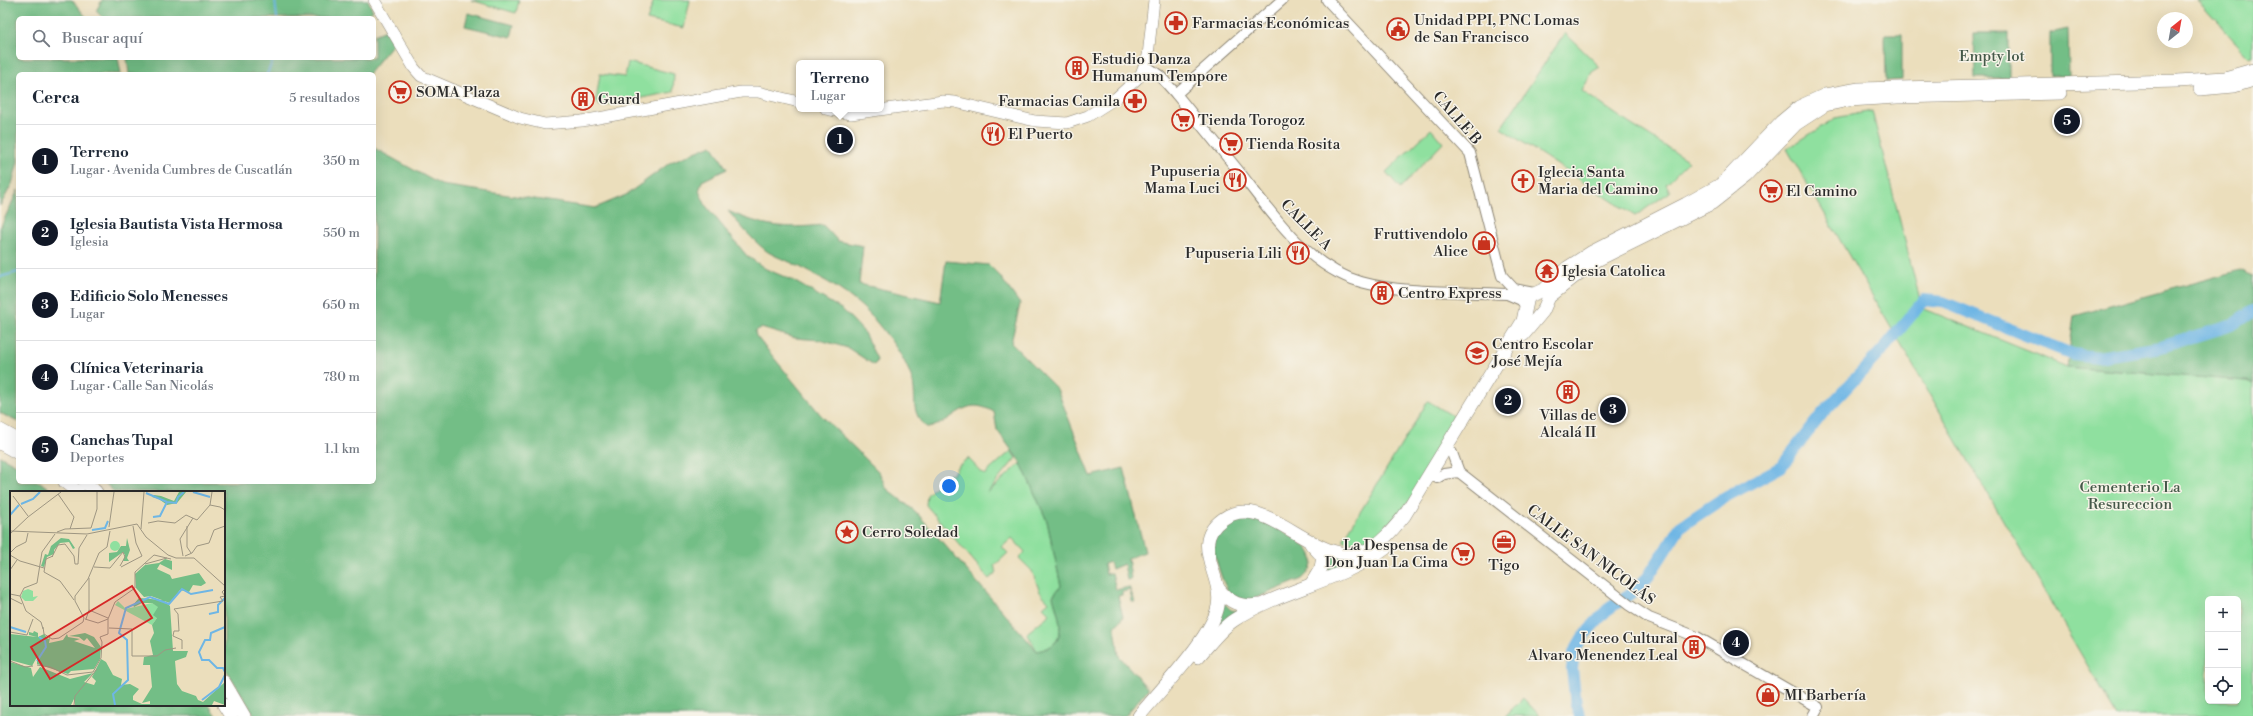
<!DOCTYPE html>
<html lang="es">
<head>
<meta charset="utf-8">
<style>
	:root { --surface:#fff; --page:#f2f2f3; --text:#1f2937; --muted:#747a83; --line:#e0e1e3; --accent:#111827 }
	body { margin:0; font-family:"Libre Bodoni",serif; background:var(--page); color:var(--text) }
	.controls { position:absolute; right:12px; bottom:12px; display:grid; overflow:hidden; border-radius:6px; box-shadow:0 4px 16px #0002 }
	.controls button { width:36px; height:36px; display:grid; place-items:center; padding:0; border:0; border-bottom:1px solid var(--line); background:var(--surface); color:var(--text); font:20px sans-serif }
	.compass { position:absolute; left:2157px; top:12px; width:36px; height:36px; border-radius:50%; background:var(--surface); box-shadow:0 4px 16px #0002; rotate:31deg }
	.you { position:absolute; left:949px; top:486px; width:14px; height:14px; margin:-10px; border:3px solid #fff; border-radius:50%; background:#1a73e8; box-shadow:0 0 0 6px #1a73e833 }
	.badge { display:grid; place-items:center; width:26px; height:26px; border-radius:50%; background:var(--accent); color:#fff; font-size:13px; font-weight:700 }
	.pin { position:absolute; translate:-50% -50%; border:2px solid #fff; box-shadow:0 1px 4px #0006 }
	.popup { position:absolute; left:796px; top:60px; width:88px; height:52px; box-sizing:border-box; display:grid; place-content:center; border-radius:6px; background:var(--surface); filter:drop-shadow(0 1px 3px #0005); font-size:13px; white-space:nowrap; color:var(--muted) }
	.popup b { font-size:15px; color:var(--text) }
	.popup::after { content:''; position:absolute; left:50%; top:100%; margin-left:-8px; border:8px solid transparent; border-top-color:var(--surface) }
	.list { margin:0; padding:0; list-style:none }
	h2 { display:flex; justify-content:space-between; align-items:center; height:52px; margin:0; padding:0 16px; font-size:17px }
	h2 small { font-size:13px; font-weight:400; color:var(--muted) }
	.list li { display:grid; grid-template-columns:26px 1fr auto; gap:12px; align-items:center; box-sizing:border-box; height:72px; padding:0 16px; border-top:1px solid var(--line) }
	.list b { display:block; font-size:15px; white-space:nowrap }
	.list p { margin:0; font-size:13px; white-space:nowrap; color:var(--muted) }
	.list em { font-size:13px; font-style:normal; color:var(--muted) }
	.icon { flex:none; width:22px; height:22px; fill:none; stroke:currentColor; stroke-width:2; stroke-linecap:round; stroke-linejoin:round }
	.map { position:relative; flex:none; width:2253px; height:716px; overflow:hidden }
	.search { position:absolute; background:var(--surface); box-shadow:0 4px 16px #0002; left:16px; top:16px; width:360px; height:44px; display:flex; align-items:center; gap:10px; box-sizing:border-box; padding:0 14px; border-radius:6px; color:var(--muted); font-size:15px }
	.panel { position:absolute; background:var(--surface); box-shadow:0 4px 16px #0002; left:16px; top:72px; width:360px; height:412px; border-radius:6px }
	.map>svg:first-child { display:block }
	.green { fill:#8fe09f; stroke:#5d8665; fill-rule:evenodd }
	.forest { fill:#73be86; stroke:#4f7458 }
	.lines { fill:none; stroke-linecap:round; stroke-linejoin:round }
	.stream { stroke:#6eb6e5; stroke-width:2 }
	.river { stroke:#6eb6e5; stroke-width:12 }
	.tertiary-casing { stroke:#8b8474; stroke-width:12 }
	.secondary-casing { stroke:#8b8474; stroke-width:12 }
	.trunk-casing { stroke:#8b8474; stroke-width:14 }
	.tertiary { stroke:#fff; stroke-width:10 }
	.secondary { stroke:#fff; stroke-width:11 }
	.trunk { stroke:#fff; stroke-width:13 }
	.labels { text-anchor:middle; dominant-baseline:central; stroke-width:3; stroke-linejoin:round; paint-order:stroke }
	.poi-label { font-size:15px; fill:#2b2b2b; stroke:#f7f3e8; text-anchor:start }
	.park-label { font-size:15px; fill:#445848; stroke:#f7f3e8 }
	.street-label { font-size:15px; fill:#2b2b2b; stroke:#f7f3e8 }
	.inset-river { fill:none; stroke:#6eb6e5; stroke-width:2 }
	.inset-road { fill:none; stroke:#9e9682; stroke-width:1 }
	.view { fill:#d62828; fill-opacity:0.15; stroke:#d62828; stroke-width:2 }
	.inset-edge { fill:none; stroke:#2b2b2b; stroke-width:2 }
</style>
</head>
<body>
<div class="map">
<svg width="2253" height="716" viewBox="0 0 2253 716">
	<rect width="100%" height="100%" fill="#f7f3e8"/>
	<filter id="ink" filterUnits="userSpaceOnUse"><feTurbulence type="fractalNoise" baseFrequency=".025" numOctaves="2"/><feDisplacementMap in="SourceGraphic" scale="8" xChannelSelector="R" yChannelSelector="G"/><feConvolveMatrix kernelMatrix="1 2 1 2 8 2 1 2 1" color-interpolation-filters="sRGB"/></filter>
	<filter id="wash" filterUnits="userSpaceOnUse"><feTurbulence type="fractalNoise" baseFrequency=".012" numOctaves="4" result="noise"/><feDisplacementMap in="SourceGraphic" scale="16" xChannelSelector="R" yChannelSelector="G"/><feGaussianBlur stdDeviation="0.9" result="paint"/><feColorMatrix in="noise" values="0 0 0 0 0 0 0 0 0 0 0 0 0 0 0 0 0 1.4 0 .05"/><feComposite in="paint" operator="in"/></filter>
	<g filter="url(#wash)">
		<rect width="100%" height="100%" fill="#ebdebc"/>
		<g class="green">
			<polygon points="471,0 519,0 516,13"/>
			<polygon points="654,0 690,0 684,28 647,20"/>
			<polygon points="2197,0 2253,0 2253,56 2249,57"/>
			<polygon points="1565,33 1600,67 1592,72 1582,91 1630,124 1689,161 1666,184 1670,192 1635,216 1501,128"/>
			<polygon points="628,62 674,74 673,92 600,106 596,101 600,74 625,77"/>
			<path d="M1872,111L1922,308L2067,367L2247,381L2253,384V716H2117L1787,149L1835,118ZM2208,599H2238V701H2208Z"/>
			<polygon points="1431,129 1443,143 1400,188 1386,172"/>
			<path d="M1428,401L1458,419C1436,455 1409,513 1376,538C1366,545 1354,544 1343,540Z"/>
			<path d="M1011,451L1016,458L987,493L1021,463L1047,521L1061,586L1053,596C1059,619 1071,645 1037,651L1027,633L1050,614L1043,607L1049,602L1040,592L1032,571L1019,558L1025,552L1012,538L1002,547L1008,553L994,566L997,572L989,579L926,505L927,495L949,473L952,476L957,467L968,458L984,475Z"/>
			<polygon points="1523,698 1540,716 1508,716 1506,715"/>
		</g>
		<g class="forest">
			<polygon points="0,0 72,0 87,18 18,18 18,58 118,58 121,74 18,74 18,162 12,184 0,206"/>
			<polygon points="102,0 368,0 373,11 359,18 103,18 96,11"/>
			<polygon points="468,13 514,25 511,37 465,26"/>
			<polygon points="2068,29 2069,76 2050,76 2050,33"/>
			<polygon points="386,30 393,44 368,74 129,74 127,58 374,58 374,35"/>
			<polygon points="1974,33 2009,33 2009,78 1975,78"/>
			<polygon points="1885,34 1902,34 1902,80 1886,81"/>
			<path d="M712,145L727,169L702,181L699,191L706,206L747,256L766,269L792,280L843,310L863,331L877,359L876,363L874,365L848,348L820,340L795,338L761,328L755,331L756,336L820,414L879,472L886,488L916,512L1037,651C1071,645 1059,619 1053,596L1061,586L1047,521L1021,463L997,430L994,412C963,394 956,422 928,428C908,412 918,398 912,379C904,355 888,336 873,318C854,296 824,279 798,266C789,261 778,258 768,252C753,241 740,225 728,211C764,227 784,229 823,225L838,241L863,246L859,284L940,302L946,261L989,265L999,275L1020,304L1011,343L1057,389L1091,476L1124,468L1145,552L1128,558L1131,579L1127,580L1124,564L1112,569L1110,562L1104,564L1106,574L1112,573L1116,590L1129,587L1135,602H1132L1130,590L1122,592V595L1118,596L1123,617L1115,627L1119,656L1148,689L1125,716H255L224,666V492H114L104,482H374V148L441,185L595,208L626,195L671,162Z"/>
			<polygon points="18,190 18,422 0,413 0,228"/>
			<polygon points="2240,270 2253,276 2253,384 2247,381 2067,367 2074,316"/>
			<polygon points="0,456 18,466 18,482 40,482 53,492 11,492 11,705 209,705 216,716 0,716"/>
			<path d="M1256,518C1277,529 1336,549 1302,579L1246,602C1241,599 1234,597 1230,593C1222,585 1212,549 1214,539C1217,530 1223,525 1229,519Z"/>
			<polygon points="1327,553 1364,556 1327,573"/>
			<polygon points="1223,602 1231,610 1241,612 1205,643"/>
		</g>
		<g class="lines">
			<g class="stream">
				<polyline points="275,0 277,18"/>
				<polyline points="267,74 274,58"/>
				<polyline points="0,277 18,272"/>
			</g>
			<polyline class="river" points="1580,716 1576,705 1572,669 1574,652 1584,635 1607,610 1634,591 1648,577 1680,527 1725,497 1781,467 1822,414 1886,346 1924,300 1943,302 2072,354 2098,357 2161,347 2232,325 2253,311"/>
		</g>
	</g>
	<g filter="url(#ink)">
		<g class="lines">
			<g class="tertiary-casing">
				<g id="tertiary">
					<polyline points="1327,0 1470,153 1502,276 1514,289 1534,293"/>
					<path d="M1146,66L1160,76L1176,94C1198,121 1220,148 1241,174C1274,216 1308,267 1361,282C1404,294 1461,291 1507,294L1521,300L1526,306"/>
					<polyline points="1176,94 1282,0"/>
					<polyline points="1452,453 1459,472 1629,605 1649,618 1697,637 1818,707 1813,716"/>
					<polyline points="1437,478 1444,474 1459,472"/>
				</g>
			</g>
			<g class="secondary-casing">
				<g id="secondary">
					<polyline points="374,0 414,68 421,76 520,118 545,124 582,121 741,92 758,92 799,102"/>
					<polyline points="826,109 851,114 943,101 955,102 1035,121 1067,123 1088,116 1116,98 1140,76 1148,56 1154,0"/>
				</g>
			</g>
			<g class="trunk-casing">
				<g id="trunk">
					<polyline points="2200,89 2234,86 2253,80"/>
					<polyline points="1523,335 1543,311 1549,297 1574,277 1597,260 1712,203 1745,177 1796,124 1825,105 1849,100 1897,97 2060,93"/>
					<polyline points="0,430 18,440"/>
					<polyline points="0,443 18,453"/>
					<polyline points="65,482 78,492"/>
					<polyline points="85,482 96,492"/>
					<polyline points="1311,544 1323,557 1321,568 1312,583"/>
					<path d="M1218,588C1228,602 1241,608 1258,605"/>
					<path d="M1198,657C1209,645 1220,629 1234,620C1281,589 1342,581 1386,548"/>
					<polyline points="224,682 244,716"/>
					<polyline points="224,705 231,716"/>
					<path d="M1139,716C1160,690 1213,636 1218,606C1224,575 1188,544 1223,519C1267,487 1319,575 1369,549C1383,542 1394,528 1404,516L1523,321L1528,297L1545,289L1567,268L1592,252L1686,204L1722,184L1781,122L1799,107L1825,95L1859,89L2178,81L2225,78L2253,70"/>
				</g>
			</g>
			<use href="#tertiary" class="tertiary"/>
			<use href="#secondary" class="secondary"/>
			<use href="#trunk" class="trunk"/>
		</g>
	</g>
	<defs>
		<g id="pharmacy-ring" transform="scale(1.15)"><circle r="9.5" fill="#f7f3e8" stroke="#c8321e" stroke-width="1.5"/><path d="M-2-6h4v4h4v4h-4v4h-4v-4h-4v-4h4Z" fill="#c8321e"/></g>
		<g id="civic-ring" transform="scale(1.15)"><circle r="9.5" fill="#f7f3e8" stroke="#c8321e" stroke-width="1.5"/><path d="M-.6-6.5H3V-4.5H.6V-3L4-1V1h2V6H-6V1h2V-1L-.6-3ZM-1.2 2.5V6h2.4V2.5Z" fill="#c8321e"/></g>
		<g id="building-ring" transform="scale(1.15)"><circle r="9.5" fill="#f7f3e8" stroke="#c8321e" stroke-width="1.5"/><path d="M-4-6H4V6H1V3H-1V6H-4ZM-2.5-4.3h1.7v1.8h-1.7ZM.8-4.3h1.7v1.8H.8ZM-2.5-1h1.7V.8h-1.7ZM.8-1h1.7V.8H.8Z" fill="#c8321e"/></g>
		<g id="supermarket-ring" transform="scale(1.15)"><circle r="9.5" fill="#f7f3e8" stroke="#c8321e" stroke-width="1.5"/><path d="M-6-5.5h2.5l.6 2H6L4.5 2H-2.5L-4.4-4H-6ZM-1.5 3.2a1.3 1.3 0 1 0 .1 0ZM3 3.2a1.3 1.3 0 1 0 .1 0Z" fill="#c8321e"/></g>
		<g id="restaurant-ring" transform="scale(1.15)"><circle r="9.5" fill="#f7f3e8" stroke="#c8321e" stroke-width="1.5"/><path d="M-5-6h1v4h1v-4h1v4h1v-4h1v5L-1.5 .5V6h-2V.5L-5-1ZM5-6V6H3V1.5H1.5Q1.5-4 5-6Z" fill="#c8321e"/></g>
		<g id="church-ring" transform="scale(1.15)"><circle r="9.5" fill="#f7f3e8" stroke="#c8321e" stroke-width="1.5"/><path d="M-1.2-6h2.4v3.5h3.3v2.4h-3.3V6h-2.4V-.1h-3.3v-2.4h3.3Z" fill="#c8321e"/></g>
		<g id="shop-ring" transform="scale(1.15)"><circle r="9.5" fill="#f7f3e8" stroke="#c8321e" stroke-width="1.5"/><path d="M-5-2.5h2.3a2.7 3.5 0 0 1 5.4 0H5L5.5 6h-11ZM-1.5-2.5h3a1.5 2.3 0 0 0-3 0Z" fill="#c8321e"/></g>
		<g id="temple-ring" transform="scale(1.15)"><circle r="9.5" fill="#f7f3e8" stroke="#c8321e" stroke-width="1.5"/><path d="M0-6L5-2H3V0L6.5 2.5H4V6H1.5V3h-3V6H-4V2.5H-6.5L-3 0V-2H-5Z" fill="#c8321e"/></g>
		<g id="school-ring" transform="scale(1.15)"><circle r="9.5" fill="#f7f3e8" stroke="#c8321e" stroke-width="1.5"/><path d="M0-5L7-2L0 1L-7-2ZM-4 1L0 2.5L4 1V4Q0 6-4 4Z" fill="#c8321e"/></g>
		<g id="sight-ring" transform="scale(1.15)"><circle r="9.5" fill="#f7f3e8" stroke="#c8321e" stroke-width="1.5"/><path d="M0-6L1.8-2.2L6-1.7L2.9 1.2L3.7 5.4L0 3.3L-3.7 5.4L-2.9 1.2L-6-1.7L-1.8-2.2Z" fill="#c8321e"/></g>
		<g id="office-ring" transform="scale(1.15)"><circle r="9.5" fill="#f7f3e8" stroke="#c8321e" stroke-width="1.5"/><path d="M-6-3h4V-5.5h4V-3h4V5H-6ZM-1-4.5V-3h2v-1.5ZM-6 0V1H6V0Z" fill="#c8321e"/></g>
	</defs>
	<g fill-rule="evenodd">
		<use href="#pharmacy-ring" x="1176" y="23"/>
		<use href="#civic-ring" x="1398" y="29"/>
		<use href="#building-ring" x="1077" y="68"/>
		<use href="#supermarket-ring" x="400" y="92"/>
		<use href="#building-ring" x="583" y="99"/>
		<use href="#pharmacy-ring" x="1135" y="101"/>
		<use href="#supermarket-ring" x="1183" y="120"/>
		<use href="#restaurant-ring" x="993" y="134"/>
		<use href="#supermarket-ring" x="1231" y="144"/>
		<use href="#restaurant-ring" x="1235" y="180"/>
		<use href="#church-ring" x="1523" y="181"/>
		<use href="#supermarket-ring" x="1771" y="191"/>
		<use href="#shop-ring" x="1484" y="243"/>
		<use href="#restaurant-ring" x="1298" y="253"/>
		<use href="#temple-ring" x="1547" y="271"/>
		<use href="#building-ring" x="1382" y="293"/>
		<use href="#school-ring" x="1477" y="353"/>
		<use href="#building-ring" x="1568" y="392"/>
		<use href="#sight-ring" x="847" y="532"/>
		<use href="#office-ring" x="1504" y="542"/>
		<use href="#supermarket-ring" x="1463" y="554"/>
		<use href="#building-ring" x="1694" y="647"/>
		<use href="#shop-ring" x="1768" y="695"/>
	</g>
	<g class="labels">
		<g class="poi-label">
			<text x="1414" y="20">Unidad PPI, PNC Lomas<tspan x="1414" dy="17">de San Francisco</tspan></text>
			<text x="1192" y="23">Farmacias Económicas</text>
			<text x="1092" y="59">Estudio Danza<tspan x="1092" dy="17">Humanum Tempore</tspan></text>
			<text x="416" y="92">SOMA Plaza</text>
			<text x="598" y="99">Guard</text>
			<text x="1120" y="101" text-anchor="end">Farmacias Camila</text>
			<text x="1198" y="120">Tienda Torogoz</text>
			<text x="1008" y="134">El Puerto</text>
			<text x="1246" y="144">Tienda Rosita</text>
			<text x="1220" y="171" text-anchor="end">Pupuseria<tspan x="1220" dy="17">Mama Luci</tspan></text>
			<text x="1538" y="172">Iglecia Santa<tspan x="1538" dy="17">Maria del Camino</tspan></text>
			<text x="1786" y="191">El Camino</text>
			<text x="1468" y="234" text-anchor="end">Fruttivendolo<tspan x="1468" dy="17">Alice</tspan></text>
			<text x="1282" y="253" text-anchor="end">Pupuseria Lili</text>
			<text x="1562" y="271">Iglesia Catolica</text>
			<text x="1398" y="293">Centro Express</text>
			<text x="1492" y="344">Centro Escolar<tspan x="1492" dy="17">José Mejía</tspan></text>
			<text x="1568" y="415" text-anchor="middle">Villas de<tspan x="1568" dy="17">Alcalá II</tspan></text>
			<text x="862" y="532">Cerro Soledad</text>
			<text x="1448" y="545" text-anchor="end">La Despensa de<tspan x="1448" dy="17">Don Juan La Cima</tspan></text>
			<text x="1504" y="565" text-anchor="middle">Tigo</text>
			<text x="1678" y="638" text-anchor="end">Liceo Cultural<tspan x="1678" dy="17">Alvaro Menendez Leal</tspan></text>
			<text x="1784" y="695">MI Barbería</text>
		</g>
		<g class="park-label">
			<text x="1992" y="56">Empty lot</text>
			<text x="2130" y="487">Cementerio La<tspan x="2130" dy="17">Resureccion</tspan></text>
		</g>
		<g class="street-label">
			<text transform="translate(1457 118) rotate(49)">CALLE B</text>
			<text transform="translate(1306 225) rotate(45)">CALLE A</text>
			<text transform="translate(1591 555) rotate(37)">CALLE SAN NICOLÁS</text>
		</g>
	</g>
	<g transform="translate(10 491)">
		<rect width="215" height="215" fill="#ebdebc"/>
		<path d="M100 55a5 5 0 1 1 10 0a5 5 0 1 1-10 0ZM18,98L23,100V106L28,105L23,110H15L11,106L13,100ZM108,110L116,118L142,112L149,116L147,127L142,134L105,114Z" fill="#8fe09f"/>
		<path d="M169,1H176L167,12L157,14L149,8L142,6L144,4L151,5L164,10ZM51,47L59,48L65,57L63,58L59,51L50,52L44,59V63L37,66L34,76L31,75L35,63L38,64L41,55ZM117,47L120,59L117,67L119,70H113L115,64L113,61L99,71V62L107,61L111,55H116ZM155,68L162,70V79L150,73L147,78L160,84L162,88L189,82L196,92L191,95L183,94L179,101L170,99L160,112L154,110L160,115L163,160H178L176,166L165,170L167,193L172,200L186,205L188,209L193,211L215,191V214L204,210L202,214H65L64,208L61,214H0V171L21,177L23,186L30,176L60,188L83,182L74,191L84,194L86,190L82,186L91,168L96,171L103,184L112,188L111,194L120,193L129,198L123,205V209L132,213H140V210L132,212L142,196L140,174H133L134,166L143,164L140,150L144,142L142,134L147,127L143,124L148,116L142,112H132L124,116L123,114L129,107L152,109L141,105L134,106L126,97L125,83L135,74L149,72ZM24,140L28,142V146L34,143L38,148L40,147L39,152L53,149L57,143L58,146L70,148L64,150L85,157L77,147L74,150L69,146L59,145L75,142L84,146L91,156L90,168L84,178L61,180L58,183L27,173V166L22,175L0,169V143L27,146L19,144V141L23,142Z" fill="#73be86"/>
		<path class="inset-river" d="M183,1L200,6M136,2L157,11L166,12L168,6L174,1M11,13L23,8L30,1M0,24L9,14M143,26L150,25L157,11M82,39L95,37L98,30M199,123L208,121V114L215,107M0,136L16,141M215,136L201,142L200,149H195L189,161L192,169H199L207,177H213L215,181M27,170L36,156L35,150L29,146M192,209L209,196L215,184M105,214L103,203L118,189L117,149L109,142L116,117L140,106L159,113L172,98L181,103L203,99"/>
		<path class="inset-road" d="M48,3L64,26L60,38M3,5L18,25M200,14L202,1M18,26L51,1M138,32L148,30L165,32L176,24L187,29L200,14L210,16L215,19M123,35L126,52M177,35V56L181,62M99,36L104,1M131,38L134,1M0,40L77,43L127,33L136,46L158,64L166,67H184L215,95M47,41L55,38L81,37L87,18V1M0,43L18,26M0,62L6,56L16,51L18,42M0,64L10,70L34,77M43,65L36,68L34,81L50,90L64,109M173,65L170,48L183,27M175,65L182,62L187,55L199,52L204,39L215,35M42,66L48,54L55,53L64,65L65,73H68L69,57L77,44M135,73L157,67M84,76L100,77L113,61L115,66L110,75M111,76L132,65L126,52M0,79L7,69M0,103L10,105L16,120L31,131L33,138M10,105L14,97L27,92L32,61L45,43M0,107L12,113M79,119L98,127M75,128L88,132L98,128M76,128L79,119V87M33,136L34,143L42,148L49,147L73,131L74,127L65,110V105L78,88L89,62L97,56L100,40M99,137L122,138V156M0,141L17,144L23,128M122,156V165H147L155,159L166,157M172,158V149L163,145L164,140H169L168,123L164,118L213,110L210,106L215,105L212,101L215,98M0,170L15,176L23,175M27,174L40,176L57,184L83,181L91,167L92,151L90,146L98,143V128L105,111L125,97V81L144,64L161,68M64,214L65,205L87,178"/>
		<path class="view" d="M122,95L142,127L40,188L21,156Z"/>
		<rect width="215" height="215" class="inset-edge"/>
	</g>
</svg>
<div class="controls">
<button>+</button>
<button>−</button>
<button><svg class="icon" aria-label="locate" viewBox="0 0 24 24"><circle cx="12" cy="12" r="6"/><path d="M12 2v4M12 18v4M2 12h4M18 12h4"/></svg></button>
</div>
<svg class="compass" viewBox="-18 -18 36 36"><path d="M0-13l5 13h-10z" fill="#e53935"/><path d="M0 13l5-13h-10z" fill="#747a83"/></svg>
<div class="you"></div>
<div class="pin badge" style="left:840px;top:140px">1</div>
<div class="popup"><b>Terreno</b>Lugar</div>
<div class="pin badge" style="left:1508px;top:401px">2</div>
<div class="pin badge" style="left:1613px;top:410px">3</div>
<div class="pin badge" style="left:1736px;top:643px">4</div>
<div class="pin badge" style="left:2067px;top:121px">5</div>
<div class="search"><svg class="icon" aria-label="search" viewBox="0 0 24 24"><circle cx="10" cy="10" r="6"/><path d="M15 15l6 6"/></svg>Buscar aquí</div>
<section class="panel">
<h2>Cerca<small>5 resultados</small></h2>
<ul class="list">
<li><span class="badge">1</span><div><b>Terreno</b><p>Lugar · Avenida Cumbres de Cuscatlán</p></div><em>350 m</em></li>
<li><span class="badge">2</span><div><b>Iglesia Bautista Vista Hermosa</b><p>Iglesia</p></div><em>550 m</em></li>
<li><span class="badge">3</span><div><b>Edificio Solo Menesses</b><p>Lugar</p></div><em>650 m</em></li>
<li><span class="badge">4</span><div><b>Clínica Veterinaria</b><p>Lugar · Calle San Nicolás</p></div><em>780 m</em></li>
<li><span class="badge">5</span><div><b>Canchas Tupal</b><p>Deportes</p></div><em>1.1 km</em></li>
</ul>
</section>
</div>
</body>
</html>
